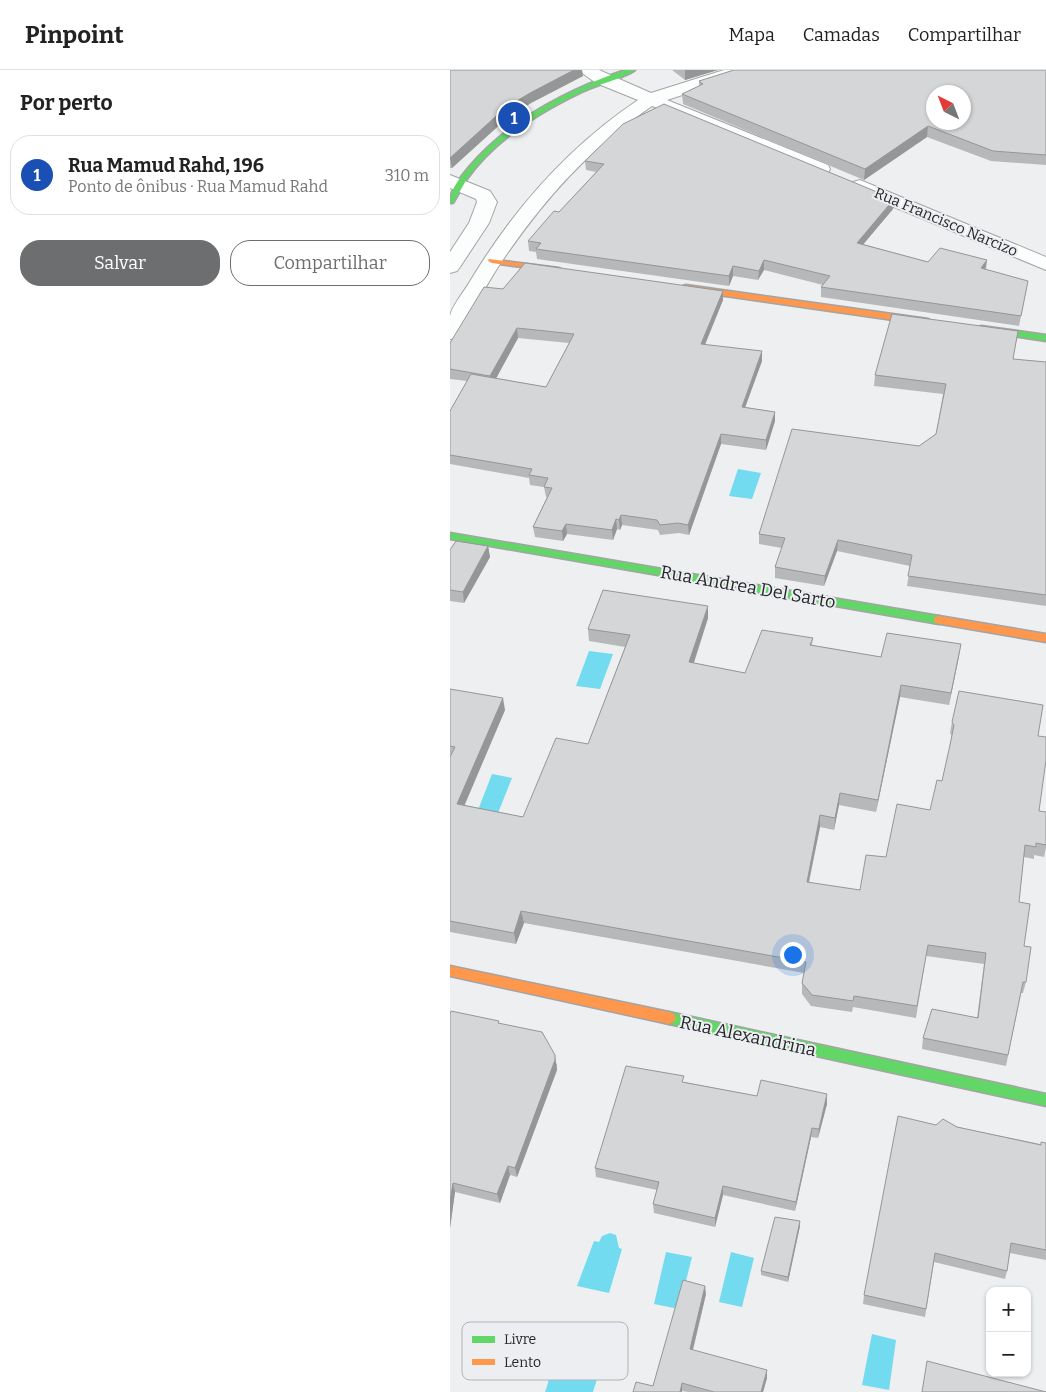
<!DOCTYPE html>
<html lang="pt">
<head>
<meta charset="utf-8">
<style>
	:root { --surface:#fff; --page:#f6f6f6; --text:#222; --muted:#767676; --line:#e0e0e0; --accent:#6c6e70 }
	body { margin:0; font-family:Bitter,serif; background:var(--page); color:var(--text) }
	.controls { position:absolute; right:15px; bottom:15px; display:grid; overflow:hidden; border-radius:10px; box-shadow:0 1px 4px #0004 }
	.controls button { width:45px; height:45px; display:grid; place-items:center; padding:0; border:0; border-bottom:1px solid var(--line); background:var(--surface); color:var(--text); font:25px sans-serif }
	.compass { position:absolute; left:476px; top:15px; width:45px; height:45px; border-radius:50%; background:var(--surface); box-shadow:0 1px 4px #0004; rotate:318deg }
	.you { position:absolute; left:342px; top:884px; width:18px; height:18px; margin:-12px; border:4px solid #fff; border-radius:50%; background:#1a73e8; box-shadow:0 0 0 8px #1a73e833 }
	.badge { display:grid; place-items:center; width:32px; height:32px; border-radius:50%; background:var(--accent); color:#fff; font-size:16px; font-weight:700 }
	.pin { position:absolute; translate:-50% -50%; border:2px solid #fff; box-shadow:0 1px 5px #0006 }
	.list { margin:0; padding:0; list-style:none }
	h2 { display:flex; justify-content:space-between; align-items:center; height:65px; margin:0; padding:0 20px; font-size:21px }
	h2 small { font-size:16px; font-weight:400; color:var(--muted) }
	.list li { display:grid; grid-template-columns:32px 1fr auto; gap:15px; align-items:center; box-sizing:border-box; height:80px; margin:0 10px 10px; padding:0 10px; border:1px solid var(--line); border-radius:20px }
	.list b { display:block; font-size:19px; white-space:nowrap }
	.list p { margin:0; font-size:16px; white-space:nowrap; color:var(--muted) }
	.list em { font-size:16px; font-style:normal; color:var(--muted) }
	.actions { display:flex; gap:10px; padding:15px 20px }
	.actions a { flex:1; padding:11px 0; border:1px solid var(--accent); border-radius:20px; text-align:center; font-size:18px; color:var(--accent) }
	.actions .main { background:var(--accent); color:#fff }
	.map { position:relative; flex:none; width:596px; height:1322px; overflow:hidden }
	header { display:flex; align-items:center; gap:30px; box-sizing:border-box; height:70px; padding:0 25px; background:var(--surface); border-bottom:1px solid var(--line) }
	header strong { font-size:24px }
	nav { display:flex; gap:28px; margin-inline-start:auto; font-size:18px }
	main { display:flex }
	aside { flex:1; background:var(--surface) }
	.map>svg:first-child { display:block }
	.water { fill:#72dbef }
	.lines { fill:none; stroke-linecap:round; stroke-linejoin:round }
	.street-casing { stroke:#a3a4a5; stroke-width:2 }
	.fast-casing { stroke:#a3a4a5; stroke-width:3 }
	.slow-casing { stroke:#a3a4a5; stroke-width:3 }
	.street { fill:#fcfdfd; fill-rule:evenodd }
	.fast { fill:#63d668; fill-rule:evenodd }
	.slow { fill:#ff974d; fill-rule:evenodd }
	.wall { fill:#b7b8ba; fill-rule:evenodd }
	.shaded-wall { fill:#959697 }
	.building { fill:#d5d6d8; stroke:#959697; fill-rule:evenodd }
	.labels { text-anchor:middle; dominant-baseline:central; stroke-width:4; stroke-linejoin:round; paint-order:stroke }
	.far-street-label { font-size:15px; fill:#27282a; stroke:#eceef2 }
	.street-label { font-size:18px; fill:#27282a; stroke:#eceef2 }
	.key { fill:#eceef2; stroke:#b1b3b6; stroke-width:1 }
	.key-label { font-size:14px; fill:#27282a }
</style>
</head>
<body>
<header>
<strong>Pinpoint</strong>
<nav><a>Mapa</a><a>Camadas</a><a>Compartilhar</a></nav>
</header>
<main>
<aside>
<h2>Por perto<small></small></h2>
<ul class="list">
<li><span class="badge" style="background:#1a4fb4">1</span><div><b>Rua Mamud Rahd, 196</b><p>Ponto de ônibus · Rua Mamud Rahd</p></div><em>310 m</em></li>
</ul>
<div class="actions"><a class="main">Salvar</a><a>Compartilhar</a></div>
</aside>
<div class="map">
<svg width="596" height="1322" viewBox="0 0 596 1322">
	<rect width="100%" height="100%" fill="#edeff1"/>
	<g class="water">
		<polygon points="288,399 311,403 302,429 279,426"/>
		<polygon points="139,581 163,584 150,619 126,616"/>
		<polygon points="42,704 62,708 48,743 28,740"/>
		<polygon points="160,1163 166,1165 169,1178 172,1179 159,1223 127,1216 144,1171 149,1172 152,1166"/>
		<polygon points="216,1182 242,1187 229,1239 204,1234"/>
		<polygon points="281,1182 304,1188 292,1237 269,1232"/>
		<polygon points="422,1264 446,1270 439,1320 412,1315"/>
		<path d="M118,1274C134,1275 148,1290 147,1307C147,1312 144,1317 143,1322H95C102,1306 99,1279 118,1274Z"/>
	</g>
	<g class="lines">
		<g class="street-casing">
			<g id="street">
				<path d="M128,0H149L201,23L274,0H300L297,4L217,30L378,95L380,99L378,103L371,105L364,103L202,36C139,79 95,128 52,191C37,213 24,239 11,263L8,268L0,269C0,262 0,254 0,246C2,236 13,223 19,213C62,141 118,77 188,30L146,13Z"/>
				<polygon points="0,105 40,121 47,132 39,153 10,197 7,201 0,203 0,182 19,153 27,132 26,129 0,118"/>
				<polygon points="410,110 596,187 596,200 403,120 401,116 403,112"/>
			</g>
		</g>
		<g class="fast-casing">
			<g id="fast">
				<path d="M175,0H185C175,8 146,15 132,22C90,42 44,70 17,109C12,117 8,125 3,133H0C0,119 10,108 19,97C60,49 117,20 175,0Z"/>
				<polygon points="531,256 596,265 596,271 528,261 527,259"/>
				<polygon points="0,463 489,546 494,550 489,554 0,469"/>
				<polygon points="219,942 596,1024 596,1036 219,954 214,952 212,948 214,944"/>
			</g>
		</g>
		<g class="slow-casing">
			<g id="slow">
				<polygon points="39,189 109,198 113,200 109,202 42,193 38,191"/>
				<polygon points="236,215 478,249 482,252 478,255 233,220 233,216"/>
				<polygon points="489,546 596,564 596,572 485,553 484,550 485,547"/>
				<polygon points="0,896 219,942 224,944 226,948 224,952 219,954 0,906"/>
			</g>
		</g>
		<use href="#street" class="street"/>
		<use href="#fast" class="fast"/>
		<use href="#slow" class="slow"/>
	</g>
	<g class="wall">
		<polygon points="0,0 132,0 133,6 81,33 56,49 2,98 0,98"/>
		<polygon points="222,0 268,0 235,10"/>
		<polygon points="596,0 596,95 541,91 477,67 414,110 233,34 232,24 249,16 249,11"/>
		<polygon points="135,91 444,129 443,139 413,174 478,192 537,190 536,200 576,221 569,256 371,227 371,217 373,215 314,200 308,210 283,206 279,216 87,189 86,182 79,181 78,171 109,142 146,102 136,100"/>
		<path d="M53,219L273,230L255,275L312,291L295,337L325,342V351L316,380L271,374L239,465L229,463L210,465L208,460L172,455L170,460L167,459L163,470L117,464L113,471L85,467L83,457L97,427H96L94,417L80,415L79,408L0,394V341L17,311L0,309V273ZM68,268L119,273L96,317L46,308Z"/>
		<polygon points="568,261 563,289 596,292 596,536 457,516 460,496 387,481 374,516 325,508 325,497 332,478 309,474 309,464 469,376 486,364 493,324 424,316 425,305"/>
		<polygon points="38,476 40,487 14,533 0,531 0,480"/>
		<polygon points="258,536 258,548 244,593 295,603 363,568 362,575 431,587 509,586 499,635 450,627 426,742 389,735 384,760 370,757 359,813 410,820 436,787 480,740 492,711 502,666 500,663 502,652 588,666 589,741 596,742 596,778 594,787 584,785 584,789 574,787 569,832 574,876 576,912 573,923 571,923 556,996 472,979 473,968 527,948 534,894 476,886 466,948 403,937 402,942 361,936 352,924 352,913 354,903 74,853 66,874 0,862 0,619 55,640 14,735 73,747 138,674 175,577 139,571 138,559"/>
		<polygon points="0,944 49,954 107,994 107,1000 67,1107 60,1105 50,1133 5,1122 0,1158"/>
		<polygon points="234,1012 307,1026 377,1034 368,1068 361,1067 345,1141 273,1125 265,1157 204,1143 203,1134 207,1120 146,1107 145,1098"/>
		<polygon points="486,1055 507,1057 590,1074 596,1073 596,1190 560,1183 557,1201 555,1209 484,1192 475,1247 413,1234 414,1225"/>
		<polygon points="350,1156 338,1212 311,1205 311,1201"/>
		<polygon points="256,1224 243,1280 317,1308 313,1322 238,1322 203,1316"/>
	</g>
	<g class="shaded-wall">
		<polygon points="124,0 132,0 133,6 81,33 56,49 2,98 0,88 55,38 80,23"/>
		<polygon points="235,0 268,0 235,10"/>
		<polygon points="478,56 477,67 414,110 415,99"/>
		<polygon points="444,129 443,139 406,183 407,173"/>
		<polygon points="314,190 314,200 308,210 309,201"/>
		<polygon points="537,190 535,200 531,198"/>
		<polygon points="283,196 283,206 279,216 279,206"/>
		<polygon points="273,221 273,230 251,284 251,274"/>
		<polygon points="67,258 68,268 42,316 40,306"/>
		<polygon points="312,281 312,291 292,346 292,337"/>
		<polygon points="325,342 325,351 316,380 316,370"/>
		<polygon points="271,364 271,374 239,465 238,455"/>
		<polygon points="171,445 172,455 170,460 169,450"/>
		<polygon points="166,449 167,459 163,470 162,460"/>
		<polygon points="116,454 117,464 113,471 112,461"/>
		<polygon points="388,470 387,481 374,516 375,506"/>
		<polygon points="38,476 40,487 14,533 13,522"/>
		<polygon points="258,536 258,548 240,604 239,592"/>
		<polygon points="511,574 509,586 499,635 501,623"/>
		<polygon points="451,615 450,627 426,742 428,730"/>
		<polygon points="53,628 55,640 10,746 7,734"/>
		<polygon points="390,723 389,735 384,760 385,748"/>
		<polygon points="370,745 370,757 356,824 357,812"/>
		<polygon points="71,841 74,853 66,874 64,863"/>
		<polygon points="105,985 107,1000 67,1107 65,1098"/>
		<polygon points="377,1024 377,1034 368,1068 369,1059"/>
		<polygon points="362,1058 361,1067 345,1141 346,1132"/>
		<polygon points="58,1096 60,1105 50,1133 47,1124"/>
		<polygon points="3,1113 5,1122 0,1158 0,1131"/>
		<polygon points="273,1116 273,1125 265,1157 265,1148"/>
		<polygon points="350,1151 350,1156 338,1212 338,1207"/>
		<polygon points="255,1216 256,1224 241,1287 240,1279"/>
		<polygon points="317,1300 317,1308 313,1322 311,1322"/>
		<polygon points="232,1313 232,1322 230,1322"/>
	</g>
	<g class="building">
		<polygon points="0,0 124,0 80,23 55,38 0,88"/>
		<path d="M284,0H596V85L543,81L478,56L415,99L232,24L253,14L249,11ZM484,22H514V52H484Z"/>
		<polygon points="214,34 444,129 407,173 478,192 490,178 537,190 531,198 578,211 571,246 371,217 380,206 314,190 309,201 283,196 279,206 86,179 91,173 78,171 104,141 109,142 154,94 135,91 173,54"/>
		<polygon points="75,193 273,221 251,274 312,281 292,337 325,342 316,370 271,364 238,455 228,453 210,455 207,450 171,445 169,450 166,449 162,460 116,454 112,461 83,457 102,418 94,417 98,408 79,405 82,399 0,385 0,341 21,304 96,317 124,264 67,258 40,306 0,299 0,273 34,217 53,219"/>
		<polygon points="442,244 568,261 563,289 596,292 596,525 458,506 462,485 388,470 375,506 325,497 335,468 309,464 342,359 469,376 486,364 496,314 425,305"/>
		<polygon points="6,471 38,476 13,522 0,520 0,480"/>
		<polygon points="153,520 258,536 239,592 295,603 312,560 363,568 360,575 431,587 437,563 511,574 501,623 451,615 428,730 390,723 385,748 370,745 357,812 410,820 416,785 436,787 447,734 480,740 487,710 492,711 500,675 504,655 502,652 509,621 593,635 588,666 596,667 596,690 589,741 596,742 596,775 586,773 586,777 575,775 569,832 580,834 574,876 581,877 576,912 573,912 558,985 473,968 482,939 528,948 536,883 478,875 467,936 404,926 403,931 362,925 352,913 356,892 71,841 64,863 0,851 0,687 5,677 0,676 0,619 53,628 7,734 73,747 106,668 138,674 180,565 138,559"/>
		<polygon points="1,941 49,951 48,953 92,962 105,985 105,990 65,1098 58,1096 47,1124 3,1113 0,1131 0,944"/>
		<polygon points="176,996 234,1006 232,1012 307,1026 311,1010 377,1024 369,1059 362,1058 346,1132 273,1116 265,1148 203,1134 209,1112 145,1098"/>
		<polygon points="448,1046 486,1055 493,1049 507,1057 591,1075 591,1072 596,1073 596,1180 561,1173 557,1201 485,1183 476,1239 414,1225"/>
		<polygon points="325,1147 350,1151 338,1207 311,1201"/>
		<polygon points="233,1210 255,1216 240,1279 317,1300 311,1322 264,1322 232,1313 230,1322 183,1322 186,1312 203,1316"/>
		<polygon points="477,1291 596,1322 472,1322"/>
	</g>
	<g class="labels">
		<g class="far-street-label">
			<text transform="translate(496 152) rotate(23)">Rua Francisco Narcizo</text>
		</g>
		<g class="street-label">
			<text transform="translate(298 517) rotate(10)">Rua Andrea Del Sarto</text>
			<text transform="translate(298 966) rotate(12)">Rua Alexandrina</text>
		</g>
	</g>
	<rect x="12" y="1252" width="166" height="58" rx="8" class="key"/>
	<rect x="22" y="1266" width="23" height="7" fill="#63d668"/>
	<rect x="22" y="1289" width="23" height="6" fill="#ff974d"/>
	<g class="key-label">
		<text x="54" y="1274">Livre</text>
		<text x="54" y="1297">Lento</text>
	</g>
</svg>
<div class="controls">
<button>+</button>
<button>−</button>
</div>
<svg class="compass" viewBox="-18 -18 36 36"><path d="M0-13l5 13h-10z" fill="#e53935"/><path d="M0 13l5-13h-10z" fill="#767676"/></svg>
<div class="you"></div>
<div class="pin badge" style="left:64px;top:48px;background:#1a4fb4">1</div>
</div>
</main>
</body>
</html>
